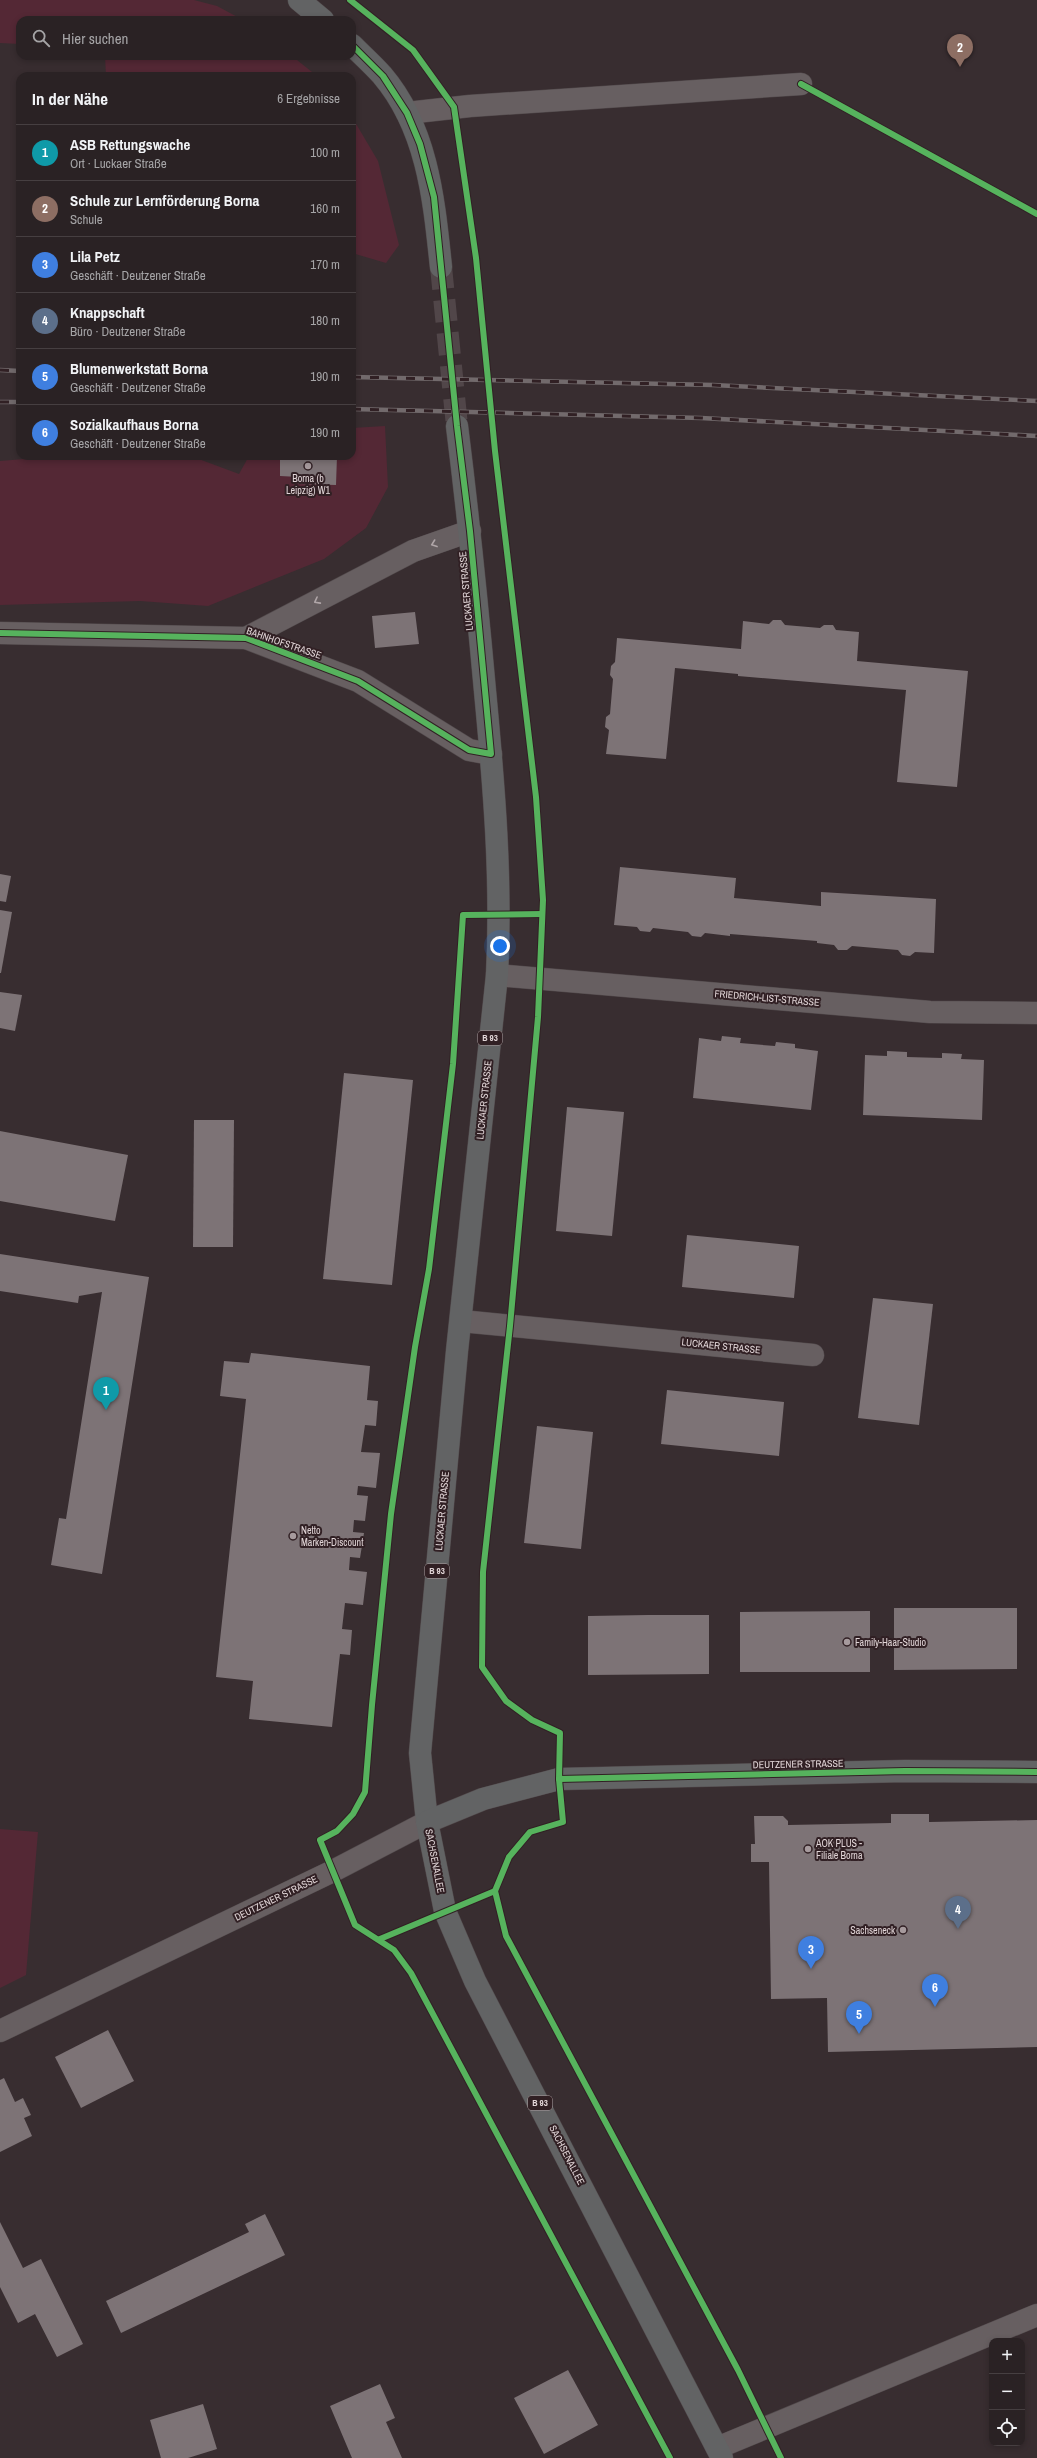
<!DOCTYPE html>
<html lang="de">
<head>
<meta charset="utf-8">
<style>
	:root { --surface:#2a2224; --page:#322a2c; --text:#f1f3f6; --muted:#a5a4a6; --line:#463f41; --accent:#a69a9d }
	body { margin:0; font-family:"Archivo Narrow",sans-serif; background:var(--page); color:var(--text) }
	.controls { position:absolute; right:12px; bottom:12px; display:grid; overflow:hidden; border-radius:8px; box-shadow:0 2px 6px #0003 }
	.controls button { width:36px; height:36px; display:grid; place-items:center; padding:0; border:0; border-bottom:1px solid var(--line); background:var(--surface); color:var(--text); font:20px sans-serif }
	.you { position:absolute; left:500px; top:946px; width:14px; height:14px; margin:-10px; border:3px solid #fff; border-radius:50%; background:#1a73e8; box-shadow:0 0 0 6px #1a73e833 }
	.badge { display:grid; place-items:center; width:26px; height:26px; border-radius:50%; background:var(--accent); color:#fff; font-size:13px; font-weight:700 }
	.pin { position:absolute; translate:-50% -33px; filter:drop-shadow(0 1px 2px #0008) }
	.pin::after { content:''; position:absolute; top:21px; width:14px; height:12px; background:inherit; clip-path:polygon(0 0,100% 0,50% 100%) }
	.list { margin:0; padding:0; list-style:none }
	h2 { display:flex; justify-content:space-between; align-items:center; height:52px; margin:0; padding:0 16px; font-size:17px }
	h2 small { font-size:13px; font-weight:400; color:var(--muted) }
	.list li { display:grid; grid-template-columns:26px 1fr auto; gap:12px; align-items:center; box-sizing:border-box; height:56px; padding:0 16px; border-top:1px solid var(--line) }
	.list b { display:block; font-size:15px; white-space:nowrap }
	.list p { margin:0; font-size:13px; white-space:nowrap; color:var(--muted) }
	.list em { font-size:13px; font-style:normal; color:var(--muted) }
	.icon { flex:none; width:22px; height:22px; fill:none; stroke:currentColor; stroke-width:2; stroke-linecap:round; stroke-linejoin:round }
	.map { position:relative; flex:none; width:1037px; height:2458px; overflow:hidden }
	.search { position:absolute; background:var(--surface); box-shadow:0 2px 6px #0003; left:16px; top:16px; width:340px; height:44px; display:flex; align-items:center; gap:10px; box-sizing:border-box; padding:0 14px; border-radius:12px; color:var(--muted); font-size:15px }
	.panel { position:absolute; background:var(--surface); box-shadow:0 2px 6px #0003; left:16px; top:72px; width:340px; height:388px; border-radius:12px }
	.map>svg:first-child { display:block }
	.green { fill:#542835 }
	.building { fill:#7d7376 }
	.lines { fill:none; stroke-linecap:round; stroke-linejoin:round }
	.major-tunnel { stroke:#514649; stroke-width:22; stroke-dasharray:22 11; stroke-linecap:butt }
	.minor-casing { stroke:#51494b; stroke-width:23 }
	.major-casing { stroke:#51494b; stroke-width:23 }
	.minor { stroke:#675f61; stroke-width:22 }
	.major { stroke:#626364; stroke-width:22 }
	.rail-casing { stroke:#726a6c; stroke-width:4.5 }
	.rail { stroke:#312024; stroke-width:3; stroke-dasharray:9; stroke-linecap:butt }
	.cycleway-casing { stroke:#312024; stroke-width:8 }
	.cycleway { stroke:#56b35d; stroke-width:6 }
	.oneway { stroke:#b0a6a8 }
	.poi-dot { fill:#a69a9d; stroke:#312024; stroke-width:1.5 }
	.labels { text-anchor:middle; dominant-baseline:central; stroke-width:4; stroke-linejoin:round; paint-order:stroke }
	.shield { fill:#312024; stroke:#ac9fa1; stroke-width:1 }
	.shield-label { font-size:9px; font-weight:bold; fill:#e1d5d7 }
	.poi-label { font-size:10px; fill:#e1d5d7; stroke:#312024; text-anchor:start }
	.street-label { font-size:10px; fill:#e1d5d7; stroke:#312024 }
</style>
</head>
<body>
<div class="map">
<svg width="1037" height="2458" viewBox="0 0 1037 2458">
	<rect width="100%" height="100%" fill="#382d30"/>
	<g class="green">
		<polygon points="0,0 194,0 217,6 243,20 20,20 20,44 0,43"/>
		<polygon points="105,56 292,56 317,76 106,76"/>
		<polygon points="352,117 378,161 399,245 386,263 352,253"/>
		<polygon points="385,426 388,487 366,528 324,559 208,606 140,601 0,605 0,461 61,456 196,458 239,474 249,456 352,456 352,428"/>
		<polygon points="0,1829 38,1832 26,1975 0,1988"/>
	</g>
	<g class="building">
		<polygon points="280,456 337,456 336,485 298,484 299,477 280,476"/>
		<polygon points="415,612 419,644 375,648 372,616"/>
		<polygon points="773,620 781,620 785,625 820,628 824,625 833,625 836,630 859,632 857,661 968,671 957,787 897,782 906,690 738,676 738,674 675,668 666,759 606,754 609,730 605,727 606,717 610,714 613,679 610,675 611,666 615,662 617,638 741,649 743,621 769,624"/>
		<polygon points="620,867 736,878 734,898 821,906 821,892 936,899 934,953 915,952 910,956 902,955 898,950 852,946 847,950 838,950 834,945 817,943 817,941 730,934 730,936 705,933 701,937 692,936 688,932 653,928 650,932 640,931 637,927 614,925"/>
		<polygon points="0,874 11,876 6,902 0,901"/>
		<polygon points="0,910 12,912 1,973 0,973"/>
		<polygon points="0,992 22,995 15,1031 0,1028"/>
		<polygon points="722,1036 741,1038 740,1043 775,1046 776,1042 795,1044 795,1048 818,1051 811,1110 693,1098 699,1038 721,1041"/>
		<polygon points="887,1051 907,1052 907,1057 942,1058 942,1053 962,1054 961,1059 984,1060 982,1120 863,1115 865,1055 887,1056"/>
		<polygon points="344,1073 413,1080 392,1285 323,1279"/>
		<polygon points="567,1107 624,1112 612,1236 556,1231"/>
		<polygon points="194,1120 234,1120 233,1247 193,1247"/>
		<polygon points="0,1131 128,1155 115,1221 0,1201"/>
		<polygon points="687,1235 799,1246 794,1298 682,1287"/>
		<polygon points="0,1254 149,1277 102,1574 51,1565 59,1518 66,1519 102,1292 79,1296 78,1303 0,1291"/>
		<polygon points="873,1298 933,1304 919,1425 858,1418"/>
		<polygon points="251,1353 370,1366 367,1400 378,1401 376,1426 365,1425 361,1452 380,1453 376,1488 358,1486 357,1495 368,1496 365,1521 354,1520 353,1532 364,1533 360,1558 350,1557 349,1570 367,1572 363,1605 345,1603 342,1629 352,1630 350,1655 340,1654 332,1727 249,1719 253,1681 216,1677 246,1399 220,1396 224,1361 249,1363"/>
		<polygon points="667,1390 784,1402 779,1456 661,1444"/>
		<polygon points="537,1426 593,1432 581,1549 524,1543"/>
		<polygon points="894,1608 1017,1608 1017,1669 894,1670"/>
		<polygon points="870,1611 870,1672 740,1672 740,1612"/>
		<polygon points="648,1615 709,1615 709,1674 588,1675 588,1616"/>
		<polygon points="891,1814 929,1814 929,1822 1037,1820 1037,2047 828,2052 827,1998 771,1999 769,1862 751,1862 751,1844 755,1844 754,1816 783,1816 788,1821 788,1825 891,1823"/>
		<polygon points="108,2030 134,2081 81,2108 55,2057"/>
		<polygon points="4,2078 15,2102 23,2098 31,2115 24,2118 32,2136 0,2152 0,2080"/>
		<polygon points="265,2214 285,2255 121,2333 106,2301 249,2232 245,2224"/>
		<polygon points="0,2222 23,2268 41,2259 83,2344 57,2357 35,2314 18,2323 0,2287"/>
		<polygon points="568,2370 598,2425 544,2454 514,2398"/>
		<polygon points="380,2384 395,2418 386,2422 402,2458 352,2458 330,2406"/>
		<polygon points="203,2404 217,2449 188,2458 161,2458 150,2420"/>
	</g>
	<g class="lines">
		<polyline class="major-tunnel" points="441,267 457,426"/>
		<g class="minor-casing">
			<g id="minor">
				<polyline points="407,113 470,106 801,84"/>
				<polyline points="0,633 246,638 358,681 469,750 491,754"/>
				<polyline points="246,638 413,551 470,531"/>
				<polyline points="497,975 930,1012 1037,1013"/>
				<polyline points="461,1321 813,1355"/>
				<polyline points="0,2031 333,1871 427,1822"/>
				<polyline points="717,2448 1037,2315"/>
			</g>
		</g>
		<g class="major-casing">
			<g id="major">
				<polyline points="299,0 323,20"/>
				<path d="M352,45C362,55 373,65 382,75C428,129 434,201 441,267"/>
				<path d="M457,426C468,514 477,602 485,691C494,786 502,880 497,975L457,1351L420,1753L427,1822L445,1911L475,1981L722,2458"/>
				<polyline points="427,1822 483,1799 559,1779 905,1771 1037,1772"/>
			</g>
		</g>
		<use href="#minor" class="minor"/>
		<use href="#major" class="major"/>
		<g class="rail-casing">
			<g id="rail">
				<polyline points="0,370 20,371"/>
				<polyline points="352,377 713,385 1037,401"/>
				<polyline points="0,402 20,402"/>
				<polyline points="352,409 701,418 1037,436"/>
			</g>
		</g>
		<use href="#rail" class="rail"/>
		<g class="cycleway-casing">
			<g id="cycleway">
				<polyline points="350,0 413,50 454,107 476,258 495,451 536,797 543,900 538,1017 510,1326 483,1572 482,1667 506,1701 532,1720 560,1733 559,1779 563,1822 530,1832 509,1857 495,1891 506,1936 738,2370 781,2458"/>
				<polyline points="801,84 1037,214"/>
				<polyline points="0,633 246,638 358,681 469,750 491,754 470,531 457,426 434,197 420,144 407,113 383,76 352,45"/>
				<polyline points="542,914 463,915 453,1064 429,1269 415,1347 391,1514 372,1705 365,1792 353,1814 337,1831 320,1840 355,1925 394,1950 411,1973 670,2458"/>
				<polyline points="559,1779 905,1771 1037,1772"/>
				<polyline points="380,1939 495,1891"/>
			</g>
		</g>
		<use href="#cycleway" class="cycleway"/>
	</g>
	<defs><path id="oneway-chevron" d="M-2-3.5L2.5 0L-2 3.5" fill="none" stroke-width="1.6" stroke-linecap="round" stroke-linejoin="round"/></defs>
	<g class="oneway">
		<use href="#oneway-chevron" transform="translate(434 544) rotate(160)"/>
		<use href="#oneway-chevron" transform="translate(317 601) rotate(152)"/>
	</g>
	<g class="poi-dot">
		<circle cx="308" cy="466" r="4"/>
		<circle cx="293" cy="1536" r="4"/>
		<circle cx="847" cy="1642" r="4"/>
		<circle cx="808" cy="1849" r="4"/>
		<circle cx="903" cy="1930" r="4"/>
	</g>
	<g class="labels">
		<g class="shield">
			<rect x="478" y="1031" width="24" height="14" rx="3"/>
			<rect x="425" y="1564" width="24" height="14" rx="3"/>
			<rect x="528" y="2096" width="24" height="14" rx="3"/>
		</g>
		<g class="shield-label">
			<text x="490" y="1038">B 93</text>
			<text x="437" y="1571">B 93</text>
			<text x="540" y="2103">B 93</text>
		</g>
		<g class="poi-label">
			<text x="308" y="478" text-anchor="middle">Borna (b<tspan x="308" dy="12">Leipzig) W1</tspan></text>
			<text x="301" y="1530">Netto<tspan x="301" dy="12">Marken-Discount</tspan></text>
			<text x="855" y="1642">Family-Haar-Studio</text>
			<text x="816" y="1843">AOK PLUS -<tspan x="816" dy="12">Filiale Borna</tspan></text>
			<text x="895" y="1930" text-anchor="end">Sachseneck</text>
		</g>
		<g class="street-label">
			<text transform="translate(466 591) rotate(-95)">LUCKAER STRASSE</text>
			<text transform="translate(284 643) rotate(19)">BAHNHOFSTRASSE</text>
			<text transform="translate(767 998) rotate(5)">FRIEDRICH-LIST-STRASSE</text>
			<text transform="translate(484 1100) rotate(-84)">LUCKAER STRASSE</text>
			<text transform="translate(721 1346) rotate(6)">LUCKAER STRASSE</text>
			<text transform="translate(442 1511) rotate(-85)">LUCKAER STRASSE</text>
			<text transform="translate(798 1764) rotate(-1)">DEUTZENER STRASSE</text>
			<text transform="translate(435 1861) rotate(79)">SACHSENALLEE</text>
			<text transform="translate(276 1898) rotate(-26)">DEUTZENER STRASSE</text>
			<text transform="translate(567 2155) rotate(63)">SACHSENALLEE</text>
		</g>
	</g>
</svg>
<div class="controls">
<button>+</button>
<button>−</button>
<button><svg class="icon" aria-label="locate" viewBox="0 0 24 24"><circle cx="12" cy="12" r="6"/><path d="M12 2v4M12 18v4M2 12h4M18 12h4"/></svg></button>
</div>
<div class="you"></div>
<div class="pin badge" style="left:106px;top:1410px;background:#0f9aa8">1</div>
<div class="pin badge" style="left:960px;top:67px;background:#8d6e63">2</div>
<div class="pin badge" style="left:811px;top:1969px;background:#3f7fe0">3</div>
<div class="pin badge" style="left:958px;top:1929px;background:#5c6f8a">4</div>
<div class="pin badge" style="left:859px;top:2034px;background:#3f7fe0">5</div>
<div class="pin badge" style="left:935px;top:2007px;background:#3f7fe0">6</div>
<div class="search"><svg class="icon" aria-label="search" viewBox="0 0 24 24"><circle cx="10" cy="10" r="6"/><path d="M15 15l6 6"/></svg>Hier suchen</div>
<section class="panel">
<h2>In der Nähe<small>6 Ergebnisse</small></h2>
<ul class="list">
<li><span class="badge" style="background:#0f9aa8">1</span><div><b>ASB Rettungswache</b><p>Ort · Luckaer Straße</p></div><em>100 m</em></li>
<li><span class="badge" style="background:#8d6e63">2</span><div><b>Schule zur Lernförderung Borna</b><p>Schule</p></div><em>160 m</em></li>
<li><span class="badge" style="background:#3f7fe0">3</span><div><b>Lila Petz</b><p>Geschäft · Deutzener Straße</p></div><em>170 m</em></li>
<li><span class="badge" style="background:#5c6f8a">4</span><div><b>Knappschaft</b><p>Büro · Deutzener Straße</p></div><em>180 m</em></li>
<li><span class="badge" style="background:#3f7fe0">5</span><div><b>Blumenwerkstatt Borna</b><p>Geschäft · Deutzener Straße</p></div><em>190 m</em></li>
<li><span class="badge" style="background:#3f7fe0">6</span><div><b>Sozialkaufhaus Borna</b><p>Geschäft · Deutzener Straße</p></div><em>190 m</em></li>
</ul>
</section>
</div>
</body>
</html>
